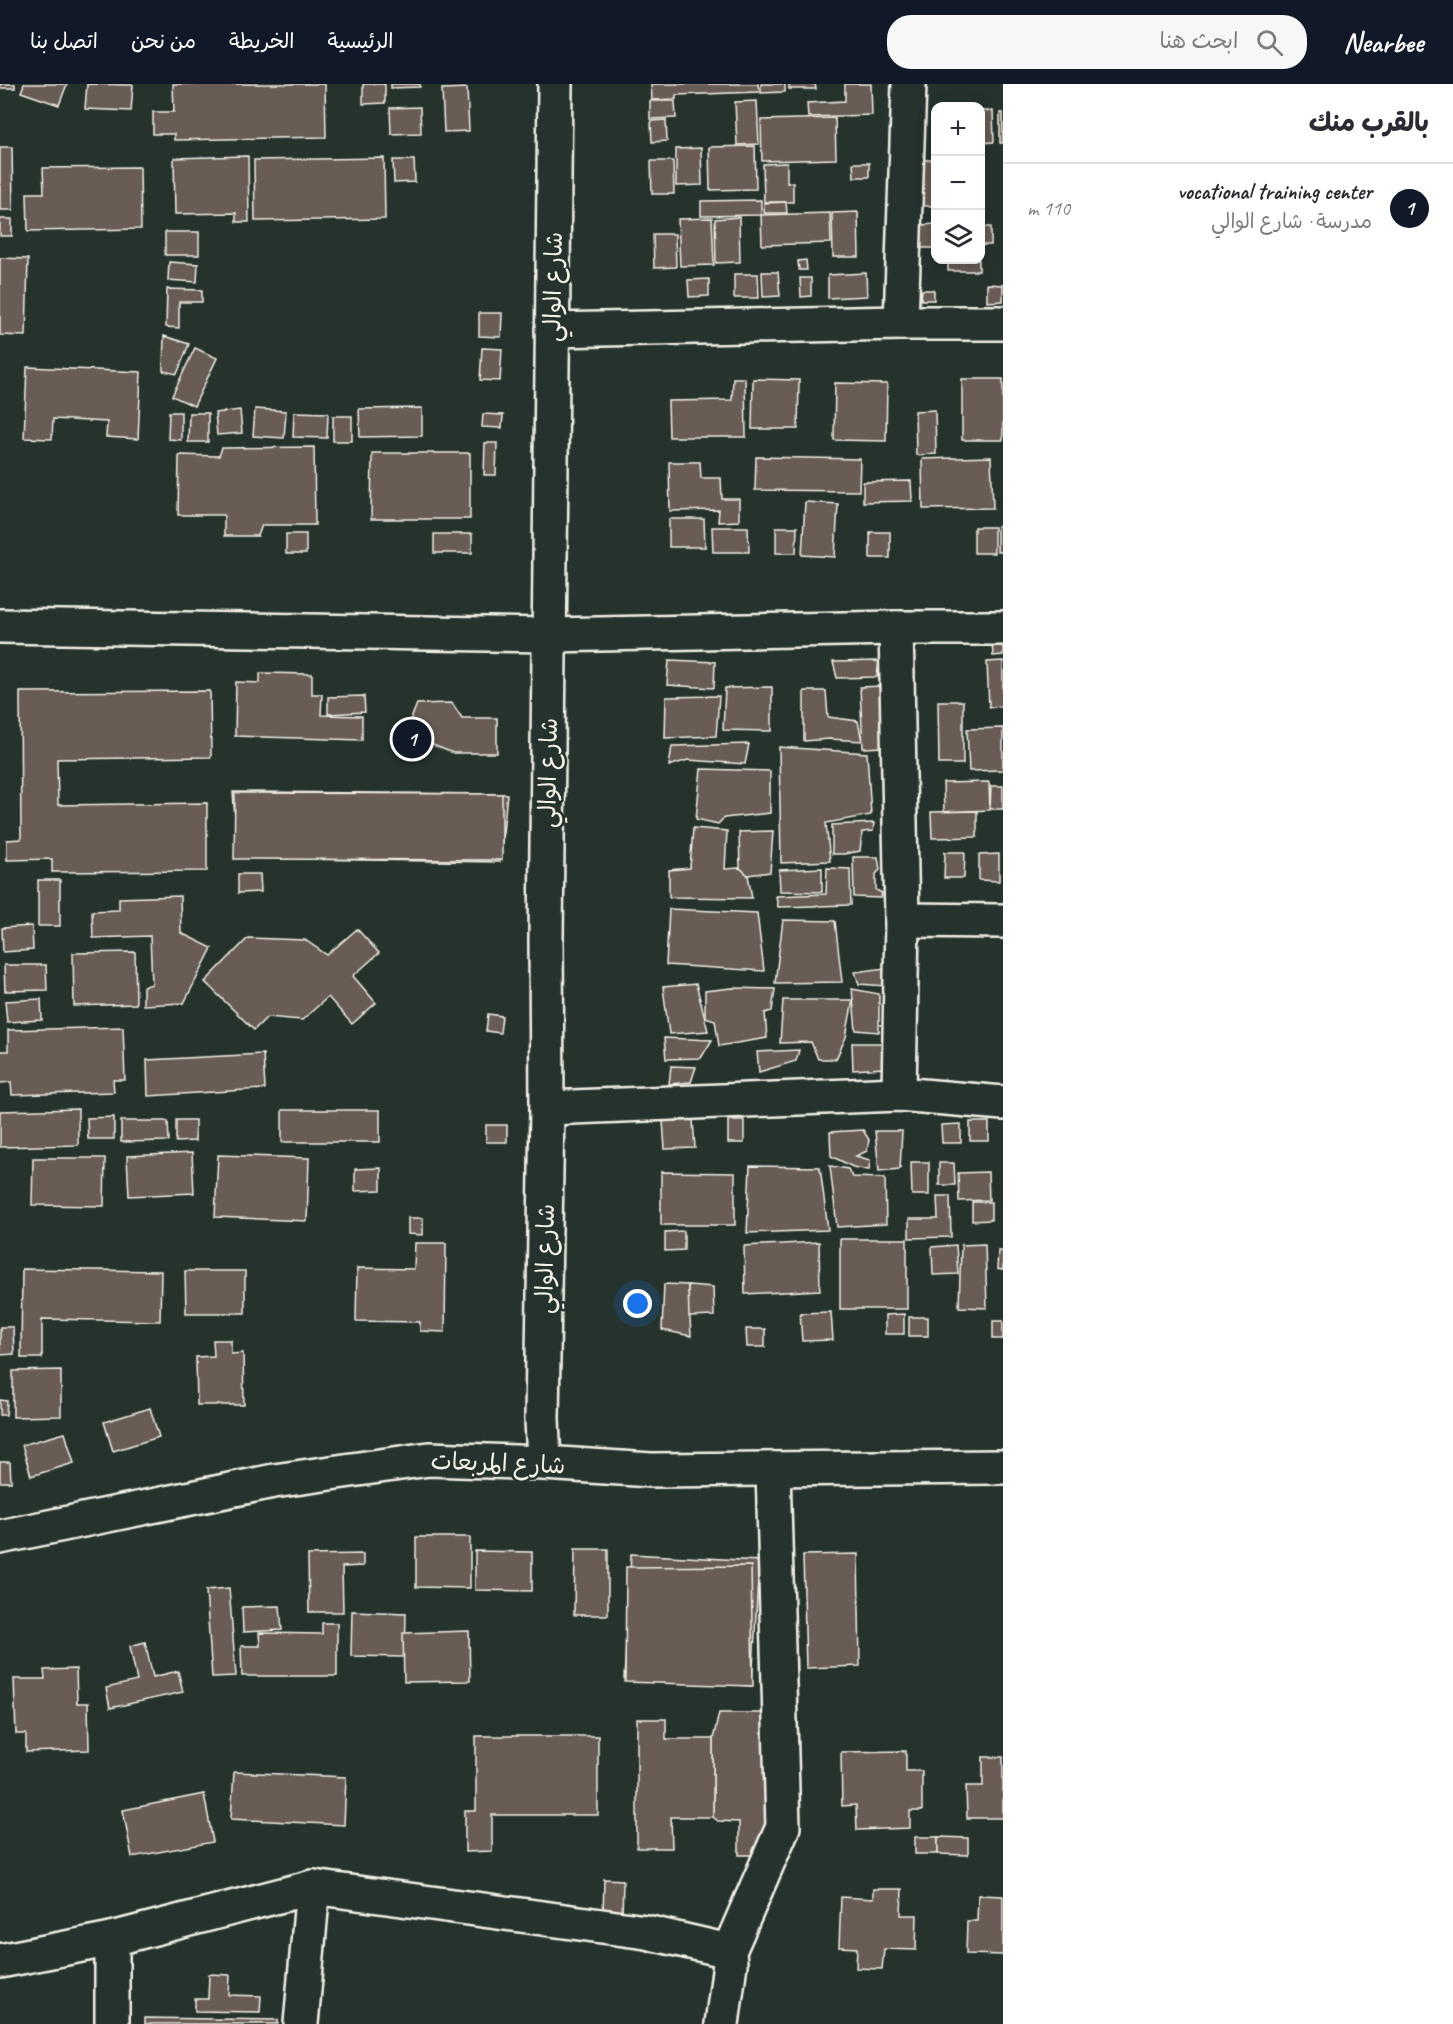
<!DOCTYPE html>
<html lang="ar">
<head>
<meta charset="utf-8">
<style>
	:root { --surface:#fff; --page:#f7f7f7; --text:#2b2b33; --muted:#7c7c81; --line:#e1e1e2; --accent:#111827 }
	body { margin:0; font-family:Caveat,"Playpen Sans Arabic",sans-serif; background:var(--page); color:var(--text); direction:rtl }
	.controls { position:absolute; right:18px; top:18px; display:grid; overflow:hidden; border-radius:12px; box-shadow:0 3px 15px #0003 }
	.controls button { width:54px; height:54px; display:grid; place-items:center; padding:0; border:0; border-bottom:2px solid var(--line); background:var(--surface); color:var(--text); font:30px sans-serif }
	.you { position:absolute; left:638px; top:1220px; width:21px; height:21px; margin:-15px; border:4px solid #fff; border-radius:50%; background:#1a73e8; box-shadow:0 0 0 9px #1a73e833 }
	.badge { display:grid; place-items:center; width:39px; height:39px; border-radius:50%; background:var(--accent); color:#fff; font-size:20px; font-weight:700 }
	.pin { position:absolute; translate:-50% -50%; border:3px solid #fff; box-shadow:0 2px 6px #0006 }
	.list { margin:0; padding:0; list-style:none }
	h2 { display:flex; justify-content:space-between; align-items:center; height:78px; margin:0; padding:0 24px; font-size:26px }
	h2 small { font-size:20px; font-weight:400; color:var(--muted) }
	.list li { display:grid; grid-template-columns:39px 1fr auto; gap:18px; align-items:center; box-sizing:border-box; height:90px; padding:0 24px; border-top:2px solid var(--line) }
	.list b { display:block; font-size:22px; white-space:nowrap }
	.list p { margin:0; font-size:20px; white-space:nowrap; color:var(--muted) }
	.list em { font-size:20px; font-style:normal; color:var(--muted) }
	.icon { flex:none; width:33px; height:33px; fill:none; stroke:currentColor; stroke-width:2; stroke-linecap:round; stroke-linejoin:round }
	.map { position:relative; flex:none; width:1003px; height:1940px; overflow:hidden; direction:ltr }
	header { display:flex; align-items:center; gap:36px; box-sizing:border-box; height:84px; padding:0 30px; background:var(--accent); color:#fff }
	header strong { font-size:28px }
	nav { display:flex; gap:33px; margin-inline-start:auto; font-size:21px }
	.search { width:420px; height:54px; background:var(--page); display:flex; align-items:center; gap:15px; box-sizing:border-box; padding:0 21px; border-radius:24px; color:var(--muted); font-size:22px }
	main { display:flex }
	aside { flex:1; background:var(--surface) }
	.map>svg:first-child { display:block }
	.building { fill:#675b55; stroke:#f4f1e8; stroke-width:1.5 }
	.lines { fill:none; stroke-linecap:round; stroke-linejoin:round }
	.street-casing { stroke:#f4f1e8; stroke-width:38 }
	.secondary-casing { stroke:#f4f1e8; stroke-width:38 }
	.street { stroke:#26332d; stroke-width:33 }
	.secondary { stroke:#26332d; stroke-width:33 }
	.labels { text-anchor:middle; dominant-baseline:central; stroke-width:5; stroke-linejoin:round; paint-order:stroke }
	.street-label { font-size:24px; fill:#f4f1e8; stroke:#26332d }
</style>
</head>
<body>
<header>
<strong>Nearbee</strong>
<div class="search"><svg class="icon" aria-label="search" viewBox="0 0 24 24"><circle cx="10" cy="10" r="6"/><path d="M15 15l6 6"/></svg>ابحث هنا</div>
<nav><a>الرئيسية</a><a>الخريطة</a><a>من نحن</a><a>اتصل بنا</a></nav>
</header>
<main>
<aside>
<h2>بالقرب منك<small></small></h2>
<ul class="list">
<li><span class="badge">1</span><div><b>vocational training center</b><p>مدرسة · شارع الوالي</p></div><em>110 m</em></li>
</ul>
</aside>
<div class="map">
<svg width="1003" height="1940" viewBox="0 0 1003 1940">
	<rect width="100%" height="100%" fill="#26332d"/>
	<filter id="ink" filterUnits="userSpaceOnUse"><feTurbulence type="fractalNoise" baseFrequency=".0167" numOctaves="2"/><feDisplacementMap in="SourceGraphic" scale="12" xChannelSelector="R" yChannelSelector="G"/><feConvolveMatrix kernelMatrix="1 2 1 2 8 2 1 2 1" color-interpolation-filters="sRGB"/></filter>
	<g filter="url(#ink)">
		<g class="building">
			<rect x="0" y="0" width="15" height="4"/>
			<polygon points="24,0 67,0 59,21 21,8"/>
			<polygon points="87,0 133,1 131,27 85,25"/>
			<polygon points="173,0 325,0 326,53 174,56 174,50 153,50 153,28 174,28"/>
			<polygon points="363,0 385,0 385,19 363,20"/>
			<polygon points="391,0 420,0 420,3 391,4"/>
			<polygon points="651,0 758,0 759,8 676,11 676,15 652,16"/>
			<polygon points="761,0 785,0 785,8 761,9"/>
			<polygon points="789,0 815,0 816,5 789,5"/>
			<polygon points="845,0 871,0 872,31 808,33 807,19 845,17"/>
			<polygon points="467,4 469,47 444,48 442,5"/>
			<polygon points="650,17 675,17 676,34 650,35"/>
			<polygon points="757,17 759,60 737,61 735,18"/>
			<polygon points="420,23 421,49 391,50 390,24"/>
			<polygon points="980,27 993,27 994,58 980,59"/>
			<rect x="1000" y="29" width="3" height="30"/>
			<polygon points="835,34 836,75 762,77 761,36"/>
			<polygon points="666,36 667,57 652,58 651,37"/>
			<polygon points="755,62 756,105 710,106 709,63"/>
			<polygon points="0,63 12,63 13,126 0,126"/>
			<polygon points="701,64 702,101 676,102 676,65"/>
			<polygon points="248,72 249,138 236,138 236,129 175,130 174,74"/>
			<polygon points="384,74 385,135 255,137 254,76"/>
			<polygon points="393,76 414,76 415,98 394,99"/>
			<rect x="923" y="76" width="13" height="46"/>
			<polygon points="651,77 673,77 674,110 652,110"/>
			<polygon points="787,79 787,99 793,98 793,118 764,118 763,80"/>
			<polygon points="853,79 869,79 869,93 854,93"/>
			<polygon points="140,83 141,145 28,147 27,109 44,109 43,84"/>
			<polygon points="761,116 761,131 701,132 701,117"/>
			<polygon points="786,118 787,129 764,129 764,119"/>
			<polygon points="858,128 859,173 833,173 832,129"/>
			<polygon points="830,129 831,159 762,161 761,131"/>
			<polygon points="739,133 740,178 716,179 715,135"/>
			<polygon points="712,134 714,181 680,182 678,135"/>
			<rect x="0" y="135" width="12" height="17"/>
			<polygon points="936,140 936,164 921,164 921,141"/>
			<rect x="980" y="143" width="11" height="18"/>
			<rect x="165" y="148" width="34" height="23"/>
			<polygon points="653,150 675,150 676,183 654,184"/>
			<polygon points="0,174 28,175 26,252 0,251"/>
			<polygon points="806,176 807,186 799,186 798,177"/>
			<rect x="948" y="176" width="31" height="11"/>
			<polygon points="169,178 198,180 197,198 168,196"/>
			<polygon points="762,188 778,188 780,212 763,213"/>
			<polygon points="866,189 867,212 828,214 828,191"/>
			<polygon points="734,190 758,190 759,214 734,214"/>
			<polygon points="800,194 811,194 811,212 801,213"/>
			<polygon points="709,195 709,212 689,213 688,196"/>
			<polygon points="987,200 1003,201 1003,217 987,218"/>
			<polygon points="167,205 202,206 202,218 179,218 179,244 166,243"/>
			<polygon points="922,206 934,206 934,216 921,216"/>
			<polygon points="479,229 502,229 501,253 479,252"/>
			<polygon points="164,252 189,260 177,290 163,287"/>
			<polygon points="195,264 217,274 194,322 172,312"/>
			<polygon points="482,264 502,265 500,297 480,296"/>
			<polygon points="27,283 141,288 138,355 106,353 107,338 53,335 52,355 24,354"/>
			<polygon points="733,294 745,294 746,353 669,353 668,317 732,316"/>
			<polygon points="753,295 799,296 798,345 752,345"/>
			<rect x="962" y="295" width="41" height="61"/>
			<polygon points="835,299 887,300 886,357 834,356"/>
			<polygon points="422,324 422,352 360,353 359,325"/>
			<polygon points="255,325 286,327 284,354 253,352"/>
			<polygon points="240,326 242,349 217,351 215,329"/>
			<polygon points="935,326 936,370 916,371 915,327"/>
			<polygon points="169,328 181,328 181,356 168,355"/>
			<polygon points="294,328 328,329 327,354 293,353"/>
			<polygon points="189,329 208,329 208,358 188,358"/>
			<polygon points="483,330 503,331 502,344 482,343"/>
			<rect x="333" y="332" width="19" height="25"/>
			<polygon points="485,359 497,359 496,391 484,391"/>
			<polygon points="314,363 315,441 262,441 258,452 224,452 224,431 178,431 179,371 219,372 222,364"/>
			<polygon points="372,369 470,369 470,435 371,435"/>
			<polygon points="756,373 860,375 859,407 755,406"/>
			<polygon points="991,373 993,424 923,425 922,375"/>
			<polygon points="669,378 700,378 701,394 721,394 722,415 739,415 739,437 718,438 719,426 670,427"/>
			<polygon points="911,397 912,417 863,418 863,398"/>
			<polygon points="805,418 838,420 835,473 802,471"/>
			<polygon points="669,435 704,435 705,463 669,463"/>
			<rect x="997" y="442" width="6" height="26"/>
			<polygon points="712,443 748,443 749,468 713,468"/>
			<polygon points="776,443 797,443 796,469 776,469"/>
			<rect x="974" y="443" width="20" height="26"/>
			<rect x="870" y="448" width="20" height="26"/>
			<rect x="286" y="450" width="20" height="20"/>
			<rect x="434" y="450" width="38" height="19"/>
			<polygon points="992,556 1003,556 1003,571 993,572"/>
			<polygon points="669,576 715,578 714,604 667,601"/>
			<polygon points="879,577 877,593 837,594 833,578"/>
			<polygon points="1003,577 1003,622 989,623 987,578"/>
			<polygon points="260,589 312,590 312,610 322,610 321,631 362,632 362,656 235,652 236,598 260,599"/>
			<polygon points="883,602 886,663 863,664 860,603"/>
			<polygon points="772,603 772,647 723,646 725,604"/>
			<polygon points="210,607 211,673 57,675 58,721 207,719 207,787 52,788 52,775 7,776 7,756 21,755 20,608"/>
			<polygon points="804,607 826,607 828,633 858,637 862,657 830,655 804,657"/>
			<polygon points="364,612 365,628 328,630 328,613"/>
			<polygon points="719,612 716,652 665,654 666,613"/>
			<polygon points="938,617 963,617 963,680 939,680"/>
			<polygon points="452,619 462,634 497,634 497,669 453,669 405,650 417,620"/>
			<polygon points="1003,644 1003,686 969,687 967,645"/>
			<polygon points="749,660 745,680 688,676 669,682 672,662"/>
			<polygon points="779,663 867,669 871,731 826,739 830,777 781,779"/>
			<polygon points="701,685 770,687 770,729 724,734 718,740 696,735"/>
			<polygon points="989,698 990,726 944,728 943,699"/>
			<polygon points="991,702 1003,702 1003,725 990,725"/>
			<polygon points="233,708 507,710 500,778 238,774"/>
			<polygon points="235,709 502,710 502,776 234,775"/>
			<polygon points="977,727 977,753 932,754 931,728"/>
			<polygon points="874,739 873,747 862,748 860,767 844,770 832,770 832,741"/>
			<polygon points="693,744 727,747 725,785 740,784 748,791 752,814 669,813 669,786 690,784"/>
			<polygon points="773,747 770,788 748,791 740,784 739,748"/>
			<polygon points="945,768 965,768 964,794 944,794"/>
			<polygon points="999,770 999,797 979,796 979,771"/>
			<polygon points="853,773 878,773 880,786 876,790 876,806 882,809 881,814 854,813"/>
			<polygon points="822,784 822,808 780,807 779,786"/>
			<polygon points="827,784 850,785 851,821 778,823 776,812 826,810"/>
			<polygon points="238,790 260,790 261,808 238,809"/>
			<rect x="38" y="796" width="22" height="46"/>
			<polygon points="180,812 181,849 212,864 184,919 143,921 143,903 152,900 150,852 93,854 92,827 119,826 119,814"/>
			<polygon points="669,825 757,829 764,887 666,881"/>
			<polygon points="783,836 835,837 842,898 775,899"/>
			<polygon points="32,842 33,866 3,868 2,844"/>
			<polygon points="357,845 379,869 353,892 376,919 352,940 328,913 302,936 267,933 254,946 205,898 248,854 305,856 327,871"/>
			<polygon points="135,868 136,920 74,922 73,869"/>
			<polygon points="4,881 46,881 47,906 5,907"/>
			<polygon points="885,884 886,902 859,900 855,888"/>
			<polygon points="696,900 708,947 669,950 663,903"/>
			<polygon points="732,904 775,905 772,927 765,929 767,954 719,962 715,936 705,933 705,907"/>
			<polygon points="852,905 879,910 879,948 856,946"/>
			<polygon points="41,915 42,936 7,938 5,917"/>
			<polygon points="783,916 853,916 846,953 836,975 818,975 811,958 780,959"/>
			<polygon points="488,930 502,932 500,949 486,947"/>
			<polygon points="123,943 125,996 113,996 114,1008 12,1011 11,998 0,999 0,967 8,967 8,946"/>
			<polygon points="664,954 712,956 701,974 666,975"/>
			<polygon points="852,959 883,959 884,984 853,986"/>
			<polygon points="799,966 796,977 759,988 757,968"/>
			<polygon points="263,970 265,1005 148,1012 147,976"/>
			<polygon points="671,982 696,983 691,998 669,1000"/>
			<polygon points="78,1025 78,1061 0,1063 0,1027"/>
			<rect x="282" y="1026" width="98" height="32"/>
			<polygon points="114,1033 114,1055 88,1055 87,1034"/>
			<polygon points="176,1036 195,1036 195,1057 176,1058"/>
			<polygon points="693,1036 695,1064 665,1065 663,1037"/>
			<rect x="728" y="1036" width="16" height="23"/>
			<polygon points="121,1037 168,1037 169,1057 121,1058"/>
			<rect x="970" y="1038" width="19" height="19"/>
			<polygon points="961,1040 961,1059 942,1059 941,1041"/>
			<rect x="486" y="1041" width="21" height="17"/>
			<polygon points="863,1046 869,1056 867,1067 856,1072 870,1076 869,1086 853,1083 831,1072 830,1048"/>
			<polygon points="875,1047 902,1047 900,1085 879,1087"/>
			<polygon points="192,1069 194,1109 129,1112 127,1072"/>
			<polygon points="218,1071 309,1074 307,1137 215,1133"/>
			<polygon points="33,1074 105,1074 104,1122 32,1121"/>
			<polygon points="911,1078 929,1078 929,1111 912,1111"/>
			<polygon points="939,1079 954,1079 955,1101 939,1101"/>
			<polygon points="750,1082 820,1083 828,1146 747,1149"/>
			<polygon points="830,1082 848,1085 852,1093 885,1094 886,1140 837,1143"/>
			<polygon points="381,1084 381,1106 355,1107 355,1085"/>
			<polygon points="661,1088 735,1089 735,1141 661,1141"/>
			<polygon points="988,1088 989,1116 959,1117 958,1089"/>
			<polygon points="937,1112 950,1112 951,1153 909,1154 909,1135 938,1135"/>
			<polygon points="972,1118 991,1118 991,1136 972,1137"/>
			<polygon points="408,1134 423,1134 423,1151 408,1150"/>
			<polygon points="684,1147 684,1166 665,1167 665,1148"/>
			<rect x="840" y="1155" width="67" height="70"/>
			<polygon points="819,1158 820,1206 745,1210 744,1162"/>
			<polygon points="415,1159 446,1159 445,1248 420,1247 420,1238 356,1237 357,1184 414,1185"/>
			<polygon points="985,1160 987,1224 959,1223 961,1161"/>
			<polygon points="956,1161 958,1190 933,1191 932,1163"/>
			<polygon points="998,1167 1003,1167 1003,1186 997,1185"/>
			<polygon points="22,1185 161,1187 160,1237 42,1235 42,1274 21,1274"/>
			<polygon points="185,1187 245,1187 245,1229 186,1229"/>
			<polygon points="664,1200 688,1201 691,1252 662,1246"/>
			<polygon points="688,1201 713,1203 714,1232 689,1233"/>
			<polygon points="831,1228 833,1256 802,1257 800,1229"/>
			<polygon points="904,1230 904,1250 885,1250 885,1231"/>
			<rect x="909" y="1233" width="19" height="19"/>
			<rect x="993" y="1237" width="10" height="18"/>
			<polygon points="0,1243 13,1243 14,1270 0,1271"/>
			<polygon points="746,1245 765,1245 765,1263 747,1263"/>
			<polygon points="213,1256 231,1256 231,1270 243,1269 244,1321 197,1321 196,1273 214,1272"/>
			<polygon points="61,1286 61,1332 13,1333 13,1287"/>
			<polygon points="0,1316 7,1317 6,1331 0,1331"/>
			<polygon points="150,1324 159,1353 113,1367 104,1338"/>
			<polygon points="65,1349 74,1379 31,1392 22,1361"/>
			<polygon points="0,1378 10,1378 11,1398 0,1398"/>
			<polygon points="416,1453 470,1453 470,1504 416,1503"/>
			<polygon points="575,1465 608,1465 608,1531 574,1531"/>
			<polygon points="475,1467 532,1468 532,1507 475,1506"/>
			<polygon points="363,1470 363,1482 342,1483 343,1528 309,1528 308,1471"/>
			<polygon points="631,1470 759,1477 752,1602 624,1595"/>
			<polygon points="858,1470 860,1582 806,1584 803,1471"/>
			<polygon points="751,1482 753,1602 625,1598 626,1483"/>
			<polygon points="229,1504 236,1592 212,1593 206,1506"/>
			<polygon points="280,1522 282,1546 243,1548 242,1523"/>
			<polygon points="352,1527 406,1529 405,1573 351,1572"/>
			<polygon points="322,1539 337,1539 337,1592 242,1592 241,1562 260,1562 259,1549 322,1550"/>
			<polygon points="469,1547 470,1597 404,1598 403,1549"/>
			<polygon points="145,1558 153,1593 178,1587 183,1608 110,1624 106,1604 137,1597 130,1562"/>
			<polygon points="76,1585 77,1619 88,1619 89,1666 26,1668 26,1650 16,1650 14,1595 45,1595 44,1586"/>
			<polygon points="719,1629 779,1629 780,1771 739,1771 739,1738 718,1737 713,1733 713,1655"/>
			<polygon points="637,1635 666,1635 666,1655 713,1655 713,1733 671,1733 672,1764 637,1764"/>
			<polygon points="476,1652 598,1652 598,1731 492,1731 492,1767 465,1768 465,1727 476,1727"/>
			<polygon points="906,1667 906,1687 922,1687 922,1727 910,1727 910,1744 857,1746 856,1721 842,1722 841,1668"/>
			<polygon points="983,1673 1003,1673 1003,1734 967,1734 966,1702 983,1702"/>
			<polygon points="234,1688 346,1693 344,1741 231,1735"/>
			<polygon points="204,1710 213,1758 132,1773 123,1726"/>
			<rect x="915" y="1753" width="23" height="17"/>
			<polygon points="938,1753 968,1754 968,1771 938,1770"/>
			<polygon points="604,1795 623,1796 622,1833 603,1832"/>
			<polygon points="873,1805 902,1805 901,1831 917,1831 916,1866 884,1865 882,1885 856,1884 857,1864 839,1863 841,1813 873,1815"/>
			<polygon points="978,1811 1003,1812 1003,1871 966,1870 967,1837 977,1837"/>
			<polygon points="209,1890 230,1891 229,1911 261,1912 260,1928 195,1927 195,1915 208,1915"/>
			<polygon points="145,1934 278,1936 278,1940 145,1940"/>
		</g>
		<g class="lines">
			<g class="street-casing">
				<g id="street">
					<polyline points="901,239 909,0"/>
					<polyline points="552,246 901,239 1003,239"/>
					<polyline points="0,542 550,551 896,544 1003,544"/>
					<polyline points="896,544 902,836 899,1010"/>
					<polyline points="902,836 1003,837"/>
					<polyline points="547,1024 899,1010 1003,1019"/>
					<polyline points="0,1877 112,1855 313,1803 646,1848 729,1867"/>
					<polyline points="112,1940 112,1855"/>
					<polyline points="301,1940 313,1803"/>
					<polyline points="722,1940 730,1880 729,1867 783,1743 773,1385"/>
				</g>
			</g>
			<g class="secondary-casing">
				<g id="secondary">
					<polyline points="544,1379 542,1335 547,1024 546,855 555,0"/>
					<polyline points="0,1453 274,1397 429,1375 544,1379 651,1386 1003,1383"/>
				</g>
			</g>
			<use href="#street" class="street"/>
			<use href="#secondary" class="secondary"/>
		</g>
	</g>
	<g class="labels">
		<g class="street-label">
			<text transform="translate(553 203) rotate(-89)">شارع الوالي</text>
			<text transform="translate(548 689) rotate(-89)">شارع الوالي</text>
			<text transform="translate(545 1175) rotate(-89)">شارع الوالي</text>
			<text transform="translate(498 1379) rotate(2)">شارع المربعات</text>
		</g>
	</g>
</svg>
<div class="controls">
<button>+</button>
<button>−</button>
<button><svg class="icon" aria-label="layers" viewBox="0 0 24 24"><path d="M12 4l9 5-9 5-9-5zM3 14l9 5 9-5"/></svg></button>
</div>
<div class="you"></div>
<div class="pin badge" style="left:412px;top:655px">1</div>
</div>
</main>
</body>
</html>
